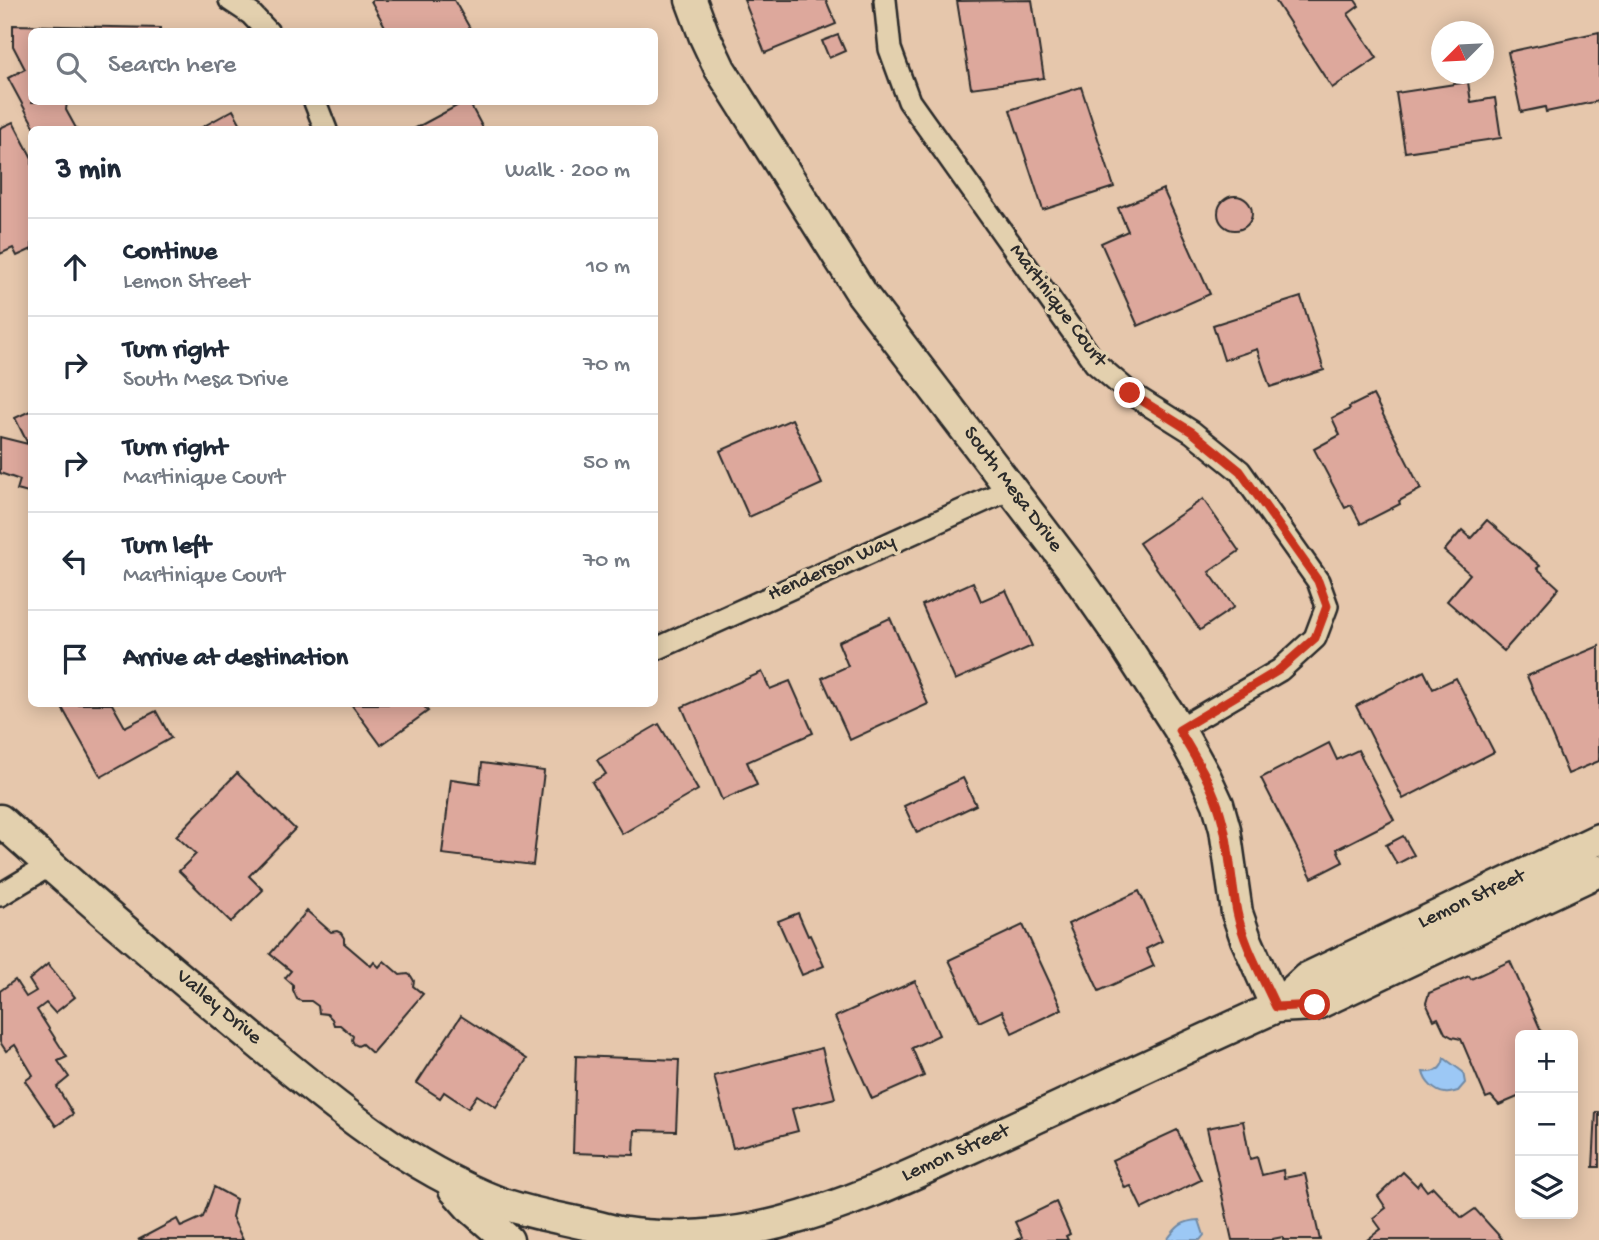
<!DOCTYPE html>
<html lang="en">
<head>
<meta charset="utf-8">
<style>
	:root { --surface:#fff; --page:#f2f2f3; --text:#1f2937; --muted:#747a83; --line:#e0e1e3 }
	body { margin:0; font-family:"Gochi Hand",sans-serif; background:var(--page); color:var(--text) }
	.controls { position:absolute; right:21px; bottom:21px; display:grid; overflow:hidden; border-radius:10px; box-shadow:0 4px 18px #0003 }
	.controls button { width:63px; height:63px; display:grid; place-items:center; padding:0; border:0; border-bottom:2px solid var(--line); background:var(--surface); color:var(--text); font:35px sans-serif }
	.compass { position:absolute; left:1431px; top:21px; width:63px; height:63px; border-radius:50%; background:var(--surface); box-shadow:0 4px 18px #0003; rotate:246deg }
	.stop { position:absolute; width:21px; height:21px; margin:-16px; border:5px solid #c8321e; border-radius:50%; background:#fff }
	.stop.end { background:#c8321e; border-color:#fff; box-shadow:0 2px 7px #0008 }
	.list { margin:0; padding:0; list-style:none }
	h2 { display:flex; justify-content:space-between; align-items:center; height:91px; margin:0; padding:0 28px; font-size:30px }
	h2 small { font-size:23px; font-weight:400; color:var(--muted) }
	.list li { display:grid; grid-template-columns:46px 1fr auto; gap:21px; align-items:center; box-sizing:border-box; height:98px; padding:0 28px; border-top:2px solid var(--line) }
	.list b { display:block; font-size:26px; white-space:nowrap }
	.list p { margin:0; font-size:23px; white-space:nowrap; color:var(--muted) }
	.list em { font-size:23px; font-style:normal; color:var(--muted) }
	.icon { flex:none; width:38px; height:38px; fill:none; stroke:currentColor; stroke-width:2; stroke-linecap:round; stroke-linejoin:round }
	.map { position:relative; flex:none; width:1599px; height:1240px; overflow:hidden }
	.search { position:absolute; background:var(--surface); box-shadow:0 4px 18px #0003; left:28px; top:28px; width:630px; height:77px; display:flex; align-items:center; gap:18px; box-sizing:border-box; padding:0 24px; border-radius:10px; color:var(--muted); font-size:26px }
	.panel { position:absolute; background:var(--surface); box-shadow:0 4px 18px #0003; left:28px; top:126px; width:630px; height:581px; border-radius:10px }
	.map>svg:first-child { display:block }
	.water { fill:#9cc8f5; stroke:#6f89a4; stroke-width:2 }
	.building { fill:#dda89c; stroke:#2b2b2b; stroke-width:2 }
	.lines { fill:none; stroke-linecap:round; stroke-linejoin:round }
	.street-casing { stroke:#2b2b2b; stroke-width:26 }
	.secondary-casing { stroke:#2b2b2b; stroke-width:35 }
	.street { stroke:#e3d0ae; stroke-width:21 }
	.secondary { stroke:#e3d0ae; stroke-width:30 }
	.route { stroke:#c8321e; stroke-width:9 }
	.labels { text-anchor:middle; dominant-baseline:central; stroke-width:7; stroke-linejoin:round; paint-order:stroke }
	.street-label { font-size:21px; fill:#2b2b2b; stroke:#e3d0ae }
</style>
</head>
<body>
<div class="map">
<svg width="1599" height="1240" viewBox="0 0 1599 1240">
	<rect width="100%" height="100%" fill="#e6c7ac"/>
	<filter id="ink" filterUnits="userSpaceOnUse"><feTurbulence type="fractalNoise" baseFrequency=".0143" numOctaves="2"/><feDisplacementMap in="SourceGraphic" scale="14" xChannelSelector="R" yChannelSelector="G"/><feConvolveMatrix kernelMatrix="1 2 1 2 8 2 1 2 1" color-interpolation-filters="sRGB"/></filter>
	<g filter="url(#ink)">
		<g class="water">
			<path d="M1444,1058L1463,1072L1465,1083L1458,1091C1454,1092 1450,1094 1445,1093C1435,1092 1425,1082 1423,1072C1435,1073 1442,1070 1444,1058Z"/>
			<path d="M1199,1220L1204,1235L1200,1240H1167C1177,1226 1182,1221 1199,1220Z"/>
		</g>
		<g class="building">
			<polygon points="372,0 454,0 472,32 388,32 371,1"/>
			<polygon points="744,0 826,0 836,24 765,53"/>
			<polygon points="1032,0 1044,78 971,88 957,1"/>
			<polygon points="1275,0 1355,0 1359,6 1348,14 1377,58 1332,88"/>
			<polygon points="13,25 160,28 160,32 32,32 32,102 67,102 66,110 77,130 36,130 8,78 25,69 13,46"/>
			<polygon points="1599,32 1599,101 1546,112 1545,107 1521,112 1508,52"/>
			<polygon points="838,35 845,51 829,58 822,41"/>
			<polygon points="1468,82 1471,102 1495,98 1501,138 1405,152 1396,93"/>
			<polygon points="1081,87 1114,187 1043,210 1010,110"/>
			<polygon points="464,102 469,102 484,130 412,130"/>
			<polygon points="233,110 244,130 197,130"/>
			<polygon points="13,122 32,158 32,249 17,256 13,248 0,254 0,128"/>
			<polygon points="1163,189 1210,294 1138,326 1101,243 1128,231 1118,208"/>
			<circle cx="1235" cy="213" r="17"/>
			<polygon points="1301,297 1324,370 1270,387 1257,349 1224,360 1213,325"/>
			<polygon points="1373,395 1421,489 1399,501 1400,504 1361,524 1351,505 1345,508 1314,449 1340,435 1332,418 1350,409 1349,407"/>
			<polygon points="32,410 32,494 17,490 20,480 0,473 0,437 28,444 15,418"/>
			<polygon points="792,419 822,484 749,517 720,451"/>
			<polygon points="1203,499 1239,551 1209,572 1234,607 1200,630 1139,543"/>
			<polygon points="1487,520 1540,566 1537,568 1559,588 1504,651 1447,601 1470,574 1444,551 1462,530 1471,538"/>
			<polygon points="973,582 981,601 1006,590 1032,646 955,680 922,605"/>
			<polygon points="890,618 928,704 850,740 822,678 848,666 838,642"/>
			<polygon points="1599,646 1599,761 1568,774 1527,676"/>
			<polygon points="1424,671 1433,689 1456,678 1494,752 1403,799 1356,706"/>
			<polygon points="762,672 770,689 790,681 813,733 747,762 757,785 722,800 682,707"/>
			<polygon points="60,704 112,704 125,727 156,711 171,738 101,777"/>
			<polygon points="351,704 422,704 428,711 381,745"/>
			<polygon points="659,724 698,790 622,834 592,782 606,774 597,760"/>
			<polygon points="1329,743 1337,760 1358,750 1394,820 1337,849 1343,862 1312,878 1261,778"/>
			<polygon points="482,763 544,771 533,865 442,854 451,779 480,783"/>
			<polygon points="237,773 295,829 249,876 263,890 231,922 179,871 196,854 176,836"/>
			<polygon points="963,778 976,805 917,833 904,806"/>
			<polygon points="1403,836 1414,855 1397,864 1386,845"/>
			<polygon points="1139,891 1162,941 1146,949 1154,966 1099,991 1068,924"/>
			<polygon points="307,911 331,932 337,931 341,933 344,938 344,943 371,966 374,962 379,967 384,961 400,975 408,974 411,976 414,981 413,986 423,994 372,1053 362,1044 358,1046 354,1044 352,1040 353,1036 340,1025 334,1025 332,1019 327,1014 319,1013 318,1006 311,1001 301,1001 297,999 293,990 293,985 285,978 291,971 270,954"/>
			<polygon points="798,913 808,936 810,935 824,966 802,975 778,921"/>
			<polygon points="1023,925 1062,1009 1012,1033 1002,1011 979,1022 949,960"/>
			<polygon points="1510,961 1543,1035 1520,1035 1520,1096 1499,1105 1491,1096 1486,1098 1461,1039 1452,1037 1445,1033 1438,1018 1434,1020 1426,1003 1429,993 1469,976 1471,979"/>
			<polygon points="48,964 75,997 55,1013 46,1003 37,1010 67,1057 58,1061 69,1077 57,1087 73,1114 56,1126 25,1081 33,1075 15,1045 6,1051 0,1042 0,991 15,980 26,997 36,991 29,980"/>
			<polygon points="915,981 939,1035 912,1048 924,1076 872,1099 835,1017"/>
			<polygon points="461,1016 527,1059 496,1107 477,1095 468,1108 444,1092 440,1098 417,1083"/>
			<polygon points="822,1048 835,1098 792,1109 798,1131 733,1148 714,1076"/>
			<polygon points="576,1056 679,1060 676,1131 635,1130 634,1155 573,1153"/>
			<polygon points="1596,1112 1599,1112 1599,1167 1593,1167"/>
			<polygon points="1243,1121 1250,1159 1257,1157 1262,1175 1283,1170 1284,1178 1305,1174 1320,1240 1283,1240 1283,1237 1272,1239 1272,1240 1232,1240 1207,1128"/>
			<polygon points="1177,1130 1201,1180 1142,1209 1131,1186 1125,1188 1112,1160"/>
			<polygon points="1403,1172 1417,1186 1420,1182 1427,1191 1433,1187 1462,1218 1475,1209 1503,1240 1367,1240 1381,1229 1373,1218 1386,1208 1378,1196"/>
			<polygon points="214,1187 236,1199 232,1217 243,1240 138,1240 177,1219 181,1227 203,1217"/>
			<polygon points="1056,1202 1070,1234 1066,1236 1068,1240 1017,1240 1022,1237 1015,1222"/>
		</g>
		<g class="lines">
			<g class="street-casing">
				<g id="street">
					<polyline points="230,0 251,14 268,32"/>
					<polyline points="885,0 890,49 909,101 1095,363 1130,393 1192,432 1240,471 1318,581 1327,606 1315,638 1280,670 1179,729"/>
					<polyline points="315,102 326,130"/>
					<polyline points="654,650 1010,489"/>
					<polyline points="0,895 50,865"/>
				</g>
			</g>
			<g class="secondary-casing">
				<g id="secondary">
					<polyline points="691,0 704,35 720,69 862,294 1072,569 1123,642 1179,729 1206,778 1218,804 1225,829 1237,913 1246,939 1276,1007"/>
					<path d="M0,820C74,887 150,953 227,1017C312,1087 395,1162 498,1202C527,1213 560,1218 590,1225C600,1227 609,1230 619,1232C671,1240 728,1236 779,1223C857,1203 930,1166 1003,1133C1094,1091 1185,1048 1276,1007L1307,978L1599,839"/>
					<polyline points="1276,1007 1315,1005 1599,871"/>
					<polyline points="454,1189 470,1207 508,1240"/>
				</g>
			</g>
			<use href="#street" class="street"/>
			<use href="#secondary" class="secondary"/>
		</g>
	</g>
	<g class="lines" filter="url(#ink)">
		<path class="route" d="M1130,393L1192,432L1240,471L1318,581L1327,606L1315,638L1279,670L1179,730C1193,754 1209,779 1218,806C1230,841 1230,877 1237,912C1244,945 1262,976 1276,1007L1315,1005"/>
	</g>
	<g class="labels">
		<g class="street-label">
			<text transform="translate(1057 306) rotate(53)">Martinique Court</text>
			<text transform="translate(1012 490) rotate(53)">South Mesa Drive</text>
			<text transform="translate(832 569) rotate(-24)">Henderson Way</text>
			<text transform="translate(1472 900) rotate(-25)">Lemon Street</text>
			<text transform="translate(218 1008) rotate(40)">Valley Drive</text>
			<text transform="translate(956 1154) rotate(-24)">Lemon Street</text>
		</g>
	</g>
</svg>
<div class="controls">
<button>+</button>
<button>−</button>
<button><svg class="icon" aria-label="layers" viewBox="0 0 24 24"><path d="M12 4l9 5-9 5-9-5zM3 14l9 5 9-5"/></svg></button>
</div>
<svg class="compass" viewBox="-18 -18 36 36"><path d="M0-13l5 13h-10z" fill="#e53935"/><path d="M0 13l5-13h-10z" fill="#747a83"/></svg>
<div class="stop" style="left:1315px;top:1005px"></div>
<div class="stop end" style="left:1130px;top:393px"></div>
<div class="search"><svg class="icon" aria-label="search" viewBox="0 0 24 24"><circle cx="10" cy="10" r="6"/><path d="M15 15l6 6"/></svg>Search here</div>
<section class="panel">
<h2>3 min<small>Walk · 200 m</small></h2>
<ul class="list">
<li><svg class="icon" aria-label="ahead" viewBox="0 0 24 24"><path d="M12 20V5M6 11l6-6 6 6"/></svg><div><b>Continue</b><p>Lemon Street</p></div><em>10 m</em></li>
<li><svg class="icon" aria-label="right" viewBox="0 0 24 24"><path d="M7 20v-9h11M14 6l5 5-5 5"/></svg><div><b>Turn right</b><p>South Mesa Drive</p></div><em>70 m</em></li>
<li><svg class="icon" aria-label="right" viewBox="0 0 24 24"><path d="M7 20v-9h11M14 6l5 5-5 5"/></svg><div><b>Turn right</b><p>Martinique Court</p></div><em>50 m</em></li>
<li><svg class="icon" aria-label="left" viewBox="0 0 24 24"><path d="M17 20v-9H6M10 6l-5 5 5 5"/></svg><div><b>Turn left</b><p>Martinique Court</p></div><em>70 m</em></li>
<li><svg class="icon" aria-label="arrive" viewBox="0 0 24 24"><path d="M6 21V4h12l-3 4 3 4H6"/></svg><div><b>Arrive at destination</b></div></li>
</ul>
</section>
</div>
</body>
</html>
